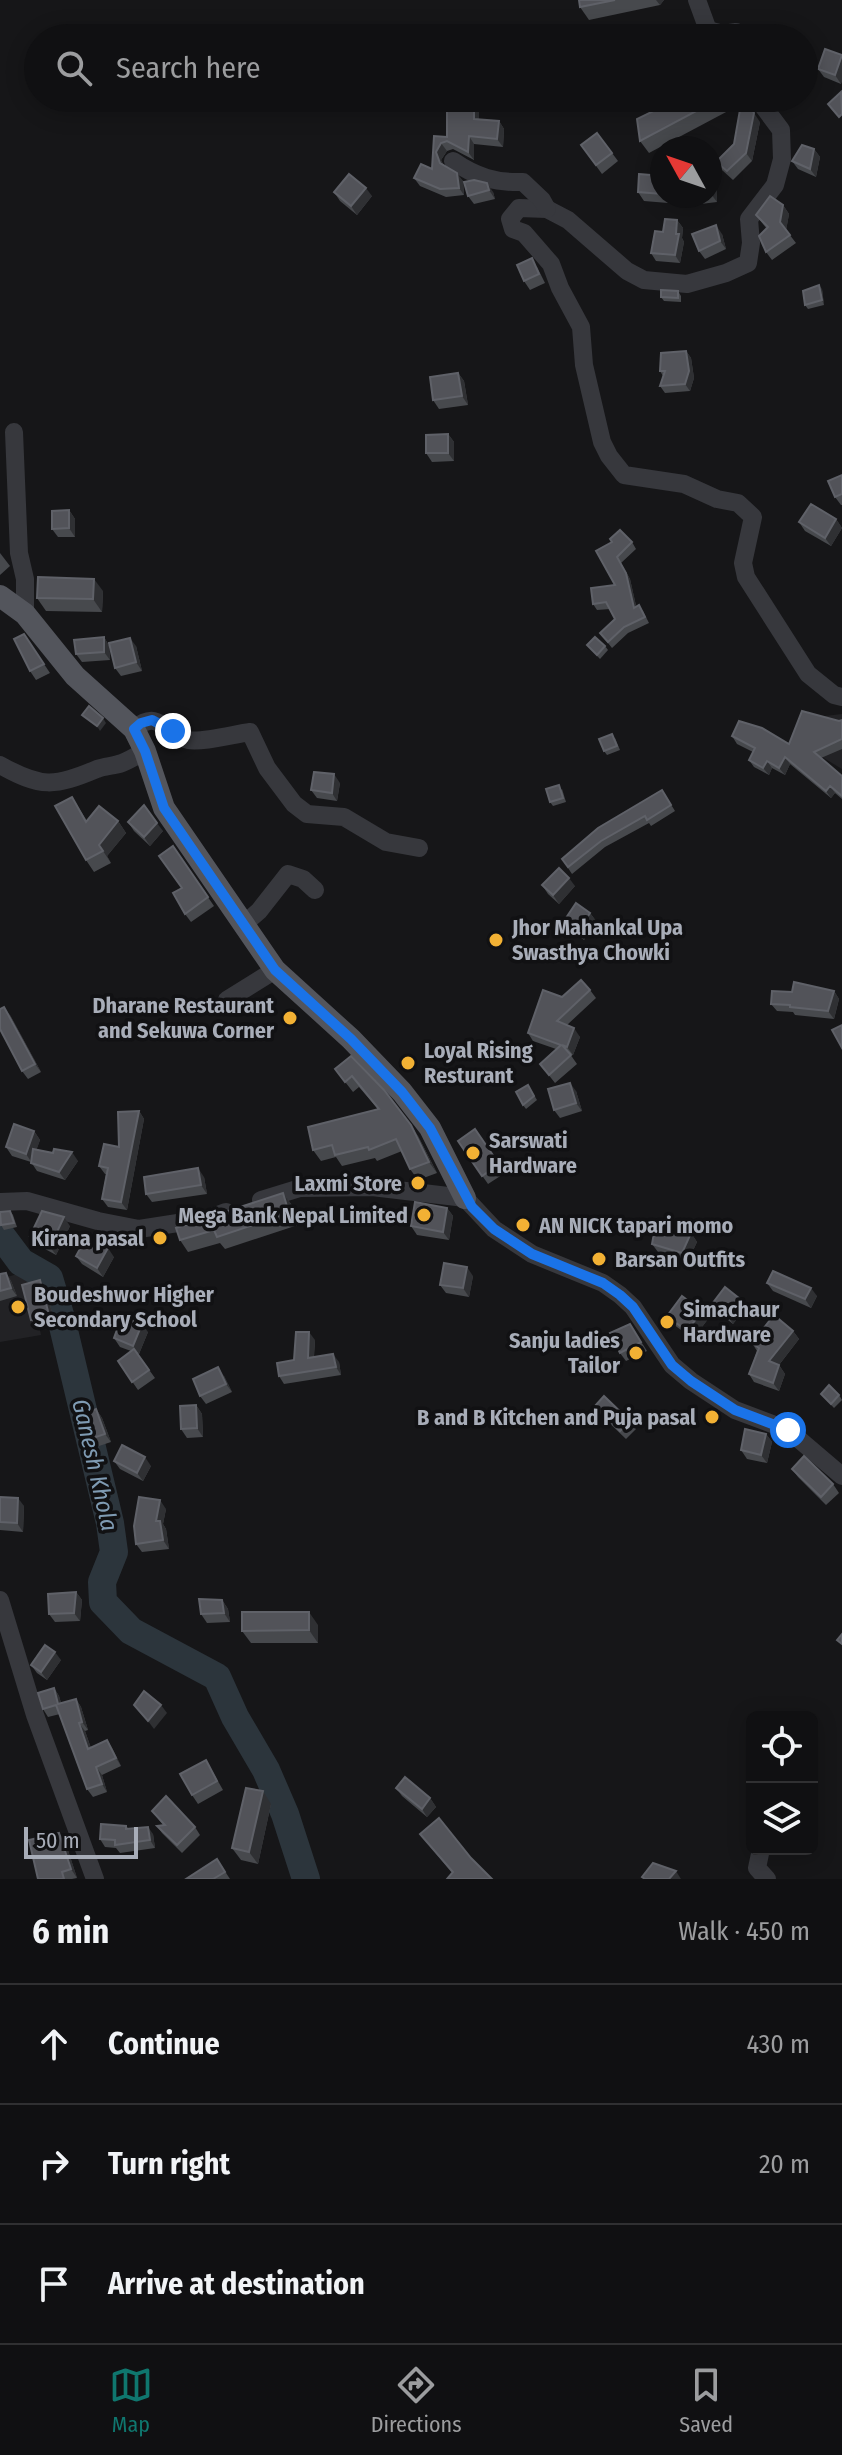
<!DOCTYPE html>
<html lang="en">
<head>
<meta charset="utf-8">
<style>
	:root { --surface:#101012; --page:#1e1e20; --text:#f1f3f6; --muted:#9c9d9f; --line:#303032; --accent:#0f766e }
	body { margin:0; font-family:"Fira Sans Condensed",sans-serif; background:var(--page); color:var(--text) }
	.controls { position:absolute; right:24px; bottom:24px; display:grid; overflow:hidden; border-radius:12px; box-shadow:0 4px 20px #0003 }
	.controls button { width:72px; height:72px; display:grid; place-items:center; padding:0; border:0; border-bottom:2px solid var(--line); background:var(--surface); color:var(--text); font:40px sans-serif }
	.compass { position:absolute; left:650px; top:136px; width:72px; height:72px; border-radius:50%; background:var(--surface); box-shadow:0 4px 20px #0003; rotate:310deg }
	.scale { position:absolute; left:24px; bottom:20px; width:114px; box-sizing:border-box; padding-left:8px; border:4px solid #a8adb8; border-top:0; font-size:22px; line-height:28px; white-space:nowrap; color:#a8adb8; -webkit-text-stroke:6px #111113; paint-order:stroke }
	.stop { position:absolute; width:24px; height:24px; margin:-18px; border:6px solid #1a73e8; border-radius:50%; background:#fff }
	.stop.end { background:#1a73e8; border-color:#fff; box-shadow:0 2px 8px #0008 }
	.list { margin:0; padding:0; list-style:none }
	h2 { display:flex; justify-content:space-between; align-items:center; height:104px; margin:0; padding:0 32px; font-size:34px }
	h2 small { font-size:26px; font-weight:400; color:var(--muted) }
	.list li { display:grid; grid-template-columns:52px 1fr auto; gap:24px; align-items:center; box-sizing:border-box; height:120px; padding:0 32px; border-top:2px solid var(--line) }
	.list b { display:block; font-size:30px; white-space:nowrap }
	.list em { font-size:26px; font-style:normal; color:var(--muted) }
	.icon { flex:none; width:44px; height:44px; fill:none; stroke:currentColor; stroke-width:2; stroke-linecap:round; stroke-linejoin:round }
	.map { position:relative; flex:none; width:842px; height:1879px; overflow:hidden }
	.search { position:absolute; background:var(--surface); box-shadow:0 4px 20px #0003; left:24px; right:24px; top:24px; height:88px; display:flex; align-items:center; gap:20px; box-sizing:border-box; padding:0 28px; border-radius:44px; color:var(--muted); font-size:30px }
	.sheet { height:464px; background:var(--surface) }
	nav { display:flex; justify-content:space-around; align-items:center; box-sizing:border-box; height:112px; border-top:2px solid var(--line); background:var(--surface); font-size:22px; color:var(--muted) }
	nav a { display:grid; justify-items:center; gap:4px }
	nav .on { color:var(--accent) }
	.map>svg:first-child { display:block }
	.built { fill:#222225 }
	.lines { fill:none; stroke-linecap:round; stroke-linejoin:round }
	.river { stroke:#2c353c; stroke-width:28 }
	.minor { stroke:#37383d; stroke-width:18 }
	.major { stroke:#53555c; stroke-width:22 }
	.wall { fill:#47494d }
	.shaded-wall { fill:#2f3033 }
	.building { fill:#525359; stroke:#5f6168; stroke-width:2 }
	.route { stroke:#1a73e8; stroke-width:10 }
	.poi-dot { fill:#f2b134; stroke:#111113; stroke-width:3 }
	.labels { text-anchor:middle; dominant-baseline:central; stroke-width:7; stroke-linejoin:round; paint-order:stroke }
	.poi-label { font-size:22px; font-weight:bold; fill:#a8adb8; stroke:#111113; text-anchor:start }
	.water-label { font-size:24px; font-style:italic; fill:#7f9bb3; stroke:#111113 }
</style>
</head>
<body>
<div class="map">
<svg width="842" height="1879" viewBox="0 0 842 1879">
	<rect width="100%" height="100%" fill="#161618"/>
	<g class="built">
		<polygon points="842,714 842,769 794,740 808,718"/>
		<polygon points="28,1271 41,1335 0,1342 0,1279"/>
	</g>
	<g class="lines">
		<polyline class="river" points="0,1234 21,1262 49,1278 61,1318 110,1523 114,1552 102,1582 103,1602 131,1631 217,1677 235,1717 266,1770 285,1814 306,1879"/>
		<g class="minor">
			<polyline points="697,0 708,30 723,34 736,32 741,38"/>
			<polyline points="757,98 781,130 782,159 775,185 749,219 751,243 748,263 726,273 687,284 644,280 627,271 568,220 547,209 519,208 510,219 513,229 524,233 551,264 560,288 581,327 584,365 602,442 609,456 624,475 684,484 717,499 738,503 753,517 743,563 746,577 808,674 834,695 842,697"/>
			<path d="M453,161C476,177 496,183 523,182L542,200L547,209"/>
			<polyline points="14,432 19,553 25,579 25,614"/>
			<path d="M134,729C160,707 166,736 188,740C201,743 235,734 250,732L267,768L294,804L307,814L344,817L386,842L419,848"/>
			<path d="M0,765C41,788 54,787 97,769C105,766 114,766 122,763C130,760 138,755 145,751"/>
			<polyline points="244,924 259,911 288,874 303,879 315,890"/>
			<polyline points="227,1000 275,970"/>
			<polyline points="261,1200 300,1188 372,1187 465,1198 494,1229 532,1254 603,1283 620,1295 633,1307 672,1365 691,1381 735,1410 788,1430 842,1476"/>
			<polyline points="0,1202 27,1201 98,1221 139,1229 210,1218 226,1212"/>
			<polyline points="0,1600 35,1715 95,1879"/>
			<polyline points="761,1849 757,1868 767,1879"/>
		</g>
		<polyline class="major" points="0,596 25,614 75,676 134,729 145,751 164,808 275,970 351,1039 402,1092 430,1128 465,1198"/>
	</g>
	<g class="wall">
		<polygon points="579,0 664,0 660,5 589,20 580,7"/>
		<polygon points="842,55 841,84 824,77 818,69"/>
		<polygon points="722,98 728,111 649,153 640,141 637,119"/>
		<polygon points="474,100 479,108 479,119 499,121 504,129 503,147 474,144 474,160 453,149 447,151 441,160 443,164 463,181 464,195 446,197 420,186 414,178 432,169 434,136 447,137"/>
		<polygon points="760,122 752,161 733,180 722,170 716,162"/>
		<polygon points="597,133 618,161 602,174 581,145"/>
		<polygon points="814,149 820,157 816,177 798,169 792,161"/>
		<polygon points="710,174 716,183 717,202 701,204 696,196 710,196"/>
		<polygon points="662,176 662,196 681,196 680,204 644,201 638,192"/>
		<polygon points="464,182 493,192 495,199 474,204 468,196"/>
		<polygon points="334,192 372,196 357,215 340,201"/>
		<polygon points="783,205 789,214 786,230 796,243 772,260 766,252 767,229 756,215"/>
		<polygon points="677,220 683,228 682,238 684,242 680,263 656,261 651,253 663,232"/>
		<polygon points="722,234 726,249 705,259 699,251"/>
		<polygon points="537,267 545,283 530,290 524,281"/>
		<polygon points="822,289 824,305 808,309 805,305"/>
		<polygon points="678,291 681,296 681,302 664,301 661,297"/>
		<polygon points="686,351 691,358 694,378 690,391 665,393 660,386 663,376 660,371"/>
		<polygon points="458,373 464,381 468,405 439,409 433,400"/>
		<polygon points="448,434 454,442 454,461 432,462 426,453"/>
		<polygon points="842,475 842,505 841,505 835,497"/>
		<polygon points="69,510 75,519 75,537 58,537 52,529"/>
		<polygon points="836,519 842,528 831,546 805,531 799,522"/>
		<polygon points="632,542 636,549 621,563 630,579 636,606 643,611 649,623 628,633 612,648 600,633 615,619 610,609 597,610 593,604 615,585 596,551"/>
		<polygon points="0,553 10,566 0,575"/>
		<polygon points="103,591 102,612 46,611 37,598"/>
		<polygon points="24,634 50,673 36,680 30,671"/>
		<polygon points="104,637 109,646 110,660 82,662 76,654"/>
		<polygon points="587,645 605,646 608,650 600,659"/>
		<polygon points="136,646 142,671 121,676 115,668"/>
		<polygon points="842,720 842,749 821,758 842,776 842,799 835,793 831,798 790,764 785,775 772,768 769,775 754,767 749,760 753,752 737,744 732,736 789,744"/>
		<polygon points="615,738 620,750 607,755 604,751"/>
		<polygon points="340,783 337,801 317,798 311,790"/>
		<polygon points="562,789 566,802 553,806 550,802"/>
		<polygon points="662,790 675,811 651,826 649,823 605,847 572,874 562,859"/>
		<polygon points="72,797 87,821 118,821 126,833 107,856 111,863 94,872 86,860"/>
		<polygon points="128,822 163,831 150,846 134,831"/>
		<polygon points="173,846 214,906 191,922 185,914 182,888"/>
		<polygon points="542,885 575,886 559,904 548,894"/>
		<polygon points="590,913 596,921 584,940 570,930 564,921"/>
		<polygon points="590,990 596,998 567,1025 580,1037 573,1055 570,1054 577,1064 555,1083 540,1064 556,1049 533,1041 528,1033 562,997"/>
		<polygon points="834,991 839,999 834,1019 795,1015 793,1012 777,1011 771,1004 792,992"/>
		<polygon points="10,1015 41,1072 28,1079 22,1071"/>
		<polygon points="351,1056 418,1136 437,1173 418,1180 410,1169 402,1151 377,1161 375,1158 342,1166 336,1157 321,1161 313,1150 378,1109 359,1087 353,1092 335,1069"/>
		<polygon points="528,1085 537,1100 526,1109 523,1105"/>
		<polygon points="576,1091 582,1111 560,1118 554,1110"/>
		<polygon points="139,1111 144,1119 127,1210 108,1207 102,1199 106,1174 105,1174 99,1166 119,1147"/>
		<polygon points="475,1129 505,1173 488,1184 458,1141"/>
		<polygon points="34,1131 40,1140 36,1150 78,1161 65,1180 37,1171 31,1162 12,1156 6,1147"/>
		<polygon points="204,1177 207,1194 152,1202 146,1194"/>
		<polygon points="283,1193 291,1204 298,1225 225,1249 220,1243 188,1252 180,1240"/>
		<polygon points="447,1208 453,1216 449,1240 417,1235 411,1226"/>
		<polygon points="10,1211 13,1215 17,1227 4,1230 1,1225"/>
		<polygon points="70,1226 56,1255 36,1244 30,1236"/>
		<polygon points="691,1233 697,1242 688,1261 658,1252 652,1244"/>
		<polygon points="76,1256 114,1257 103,1277 82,1264"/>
		<polygon points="6,1273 11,1281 17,1296 0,1301 0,1274"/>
		<polygon points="473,1276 469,1297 446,1293 440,1285"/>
		<polygon points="767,1283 817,1296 811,1308 773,1291"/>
		<polygon points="46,1289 55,1324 37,1329 31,1320"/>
		<polygon points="740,1299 746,1307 733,1324 718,1312 712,1304"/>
		<polygon points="702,1311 708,1319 693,1339 673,1324 667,1316"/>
		<polygon points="630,1324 647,1351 626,1361 620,1353"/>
		<polygon points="793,1331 799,1339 779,1365 785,1374 779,1391 754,1382 749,1374 757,1351 752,1343"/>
		<polygon points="148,1332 139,1354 137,1353 155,1378 138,1390 118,1361 131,1351 120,1347 114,1338"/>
		<polygon points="315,1340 314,1357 339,1362 341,1375 284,1384 279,1376"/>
		<polygon points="224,1376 232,1392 206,1404 200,1396"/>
		<polygon points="821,1394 839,1395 842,1400 834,1408"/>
		<polygon points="196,1405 202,1414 203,1437 187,1438 181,1429"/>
		<polygon points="595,1406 630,1421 636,1429 626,1439 601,1415"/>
		<polygon points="96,1409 102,1418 111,1442 99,1446 93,1438"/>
		<polygon points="766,1434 772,1442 767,1463 747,1459 741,1450"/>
		<polygon points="114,1461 151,1466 143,1481 120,1469"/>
		<polygon points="792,1469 833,1484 839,1493 826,1505 798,1477"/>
		<polygon points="0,1497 24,1506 23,1532 0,1530"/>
		<polygon points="166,1509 163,1524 166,1529 169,1549 142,1552 136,1544"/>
		<polygon points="76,1592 82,1600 80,1621 55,1622 49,1614"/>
		<polygon points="222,1600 228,1609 230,1622 207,1623 201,1614"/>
		<polygon points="318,1625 318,1643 251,1643 242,1631"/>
		<polygon points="61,1660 47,1680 37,1673 31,1665"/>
		<polygon points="54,1688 59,1696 61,1703 76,1699 81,1707 88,1730 85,1731 91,1748 107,1740 112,1748 121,1766 102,1775 107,1792 93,1797 87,1789 60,1714 48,1717 43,1709"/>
		<polygon points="206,1760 223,1790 198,1804 192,1795"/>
		<polygon points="396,1788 430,1798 436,1807 427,1817 402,1796"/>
		<polygon points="271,1804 258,1864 241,1860 232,1848"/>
		<polygon points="152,1811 195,1827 200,1835 182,1853 162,1833 157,1826 163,1825"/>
		<polygon points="126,1826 129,1829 153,1834 155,1848 120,1853 116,1848 105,1847 100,1839"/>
		<polygon points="420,1834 471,1858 452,1873"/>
		<polygon points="65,1841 77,1878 72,1879 38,1879"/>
		<polygon points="217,1859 230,1879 186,1879"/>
	</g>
	<g class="shaded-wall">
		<polygon points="656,0 664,0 660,5"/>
		<polygon points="842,57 842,82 841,84 835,75"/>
		<polygon points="719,98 722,98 728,111"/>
		<polygon points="474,100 479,108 479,126 474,119"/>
		<polygon points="754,113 760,122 752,161 746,153"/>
		<polygon points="499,121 504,129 503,147 497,139"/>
		<polygon points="469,136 474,144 474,160 468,152"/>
		<polygon points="441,143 447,151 441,160 446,171 440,163 436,152"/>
		<polygon points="814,149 820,157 816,177 810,169"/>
		<polygon points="457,173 463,181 464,195 459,188"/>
		<polygon points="710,174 716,183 717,202 711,194"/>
		<polygon points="487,183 493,192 495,199 489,190"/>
		<polygon points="366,188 372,196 357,215 351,206"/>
		<polygon points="675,196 681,196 680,204"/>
		<polygon points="783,205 789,214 786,231 780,222"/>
		<polygon points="677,220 683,228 682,238 684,242 680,263 675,255"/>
		<polygon points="716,225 722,234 726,249 720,241"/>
		<polygon points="819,285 822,289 824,305 822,300"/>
		<polygon points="686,351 691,358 694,378 690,391 685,384"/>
		<polygon points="458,373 464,381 468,405 462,396"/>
		<polygon points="448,434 454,442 454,461 448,453"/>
		<polygon points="69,510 75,519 75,537 69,528"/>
		<polygon points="836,519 842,528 831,546 825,538"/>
		<polygon points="617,557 630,579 638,614 634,608"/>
		<polygon points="94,579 103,591 102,612 93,599"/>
		<polygon points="104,637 109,646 110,660 104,652"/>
		<polygon points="130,638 136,646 142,671 136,662"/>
		<polygon points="103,718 106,723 100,731 97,726"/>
		<polygon points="785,757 790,764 785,775 779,768"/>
		<polygon points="767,761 772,768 769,775 763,768"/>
		<polygon points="334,774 340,783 337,801 332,793"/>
		<polygon points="830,786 835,793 831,798 826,791"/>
		<polygon points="118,821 126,833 107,856 111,863 99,845"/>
		<polygon points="157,823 163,831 150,846 144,837"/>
		<polygon points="569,878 575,886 559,904 553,895"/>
		<polygon points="590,913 596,921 584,940 578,931"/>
		<polygon points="834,991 839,999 834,1019 828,1011"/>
		<polygon points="4,1007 10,1015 41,1072 35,1064"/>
		<polygon points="574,1028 580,1037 573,1055 567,1047"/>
		<polygon points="570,1083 576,1091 582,1111 576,1103"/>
		<polygon points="139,1111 144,1119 127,1210 121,1202"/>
		<polygon points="411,1125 418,1136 437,1173 429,1162"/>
		<polygon points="34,1131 40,1140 32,1163 26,1154"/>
		<polygon points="72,1152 78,1161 65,1180 59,1172"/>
		<polygon points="198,1168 204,1177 207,1194 201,1185"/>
		<polygon points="283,1193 291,1204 298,1225 289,1213"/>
		<polygon points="447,1208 453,1216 449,1240 443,1232"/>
		<polygon points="64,1217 70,1226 56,1255 50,1247"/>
		<polygon points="691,1233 697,1242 688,1261 682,1253"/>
		<polygon points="108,1248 114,1257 103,1277 97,1268"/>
		<polygon points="467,1267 473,1276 469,1297 463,1288"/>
		<polygon points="6,1273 11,1281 17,1296 11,1288"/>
		<polygon points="40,1280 46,1289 55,1324 49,1315"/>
		<polygon points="811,1288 817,1296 811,1308 805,1299"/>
		<polygon points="740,1299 746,1307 733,1324 727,1315"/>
		<polygon points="702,1311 708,1319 693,1339 687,1331"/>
		<polygon points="142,1324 148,1332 139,1354 133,1346"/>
		<polygon points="793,1331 799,1339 775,1370 769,1361"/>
		<polygon points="309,1332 315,1340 313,1366 308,1358"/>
		<polygon points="333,1354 339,1362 341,1375 336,1367"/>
		<polygon points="779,1365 785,1374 779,1391 773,1383"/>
		<polygon points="218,1367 224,1376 232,1392 226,1384"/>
		<polygon points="196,1405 202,1414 203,1437 197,1428"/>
		<polygon points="96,1409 102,1418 111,1442 105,1434"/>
		<polygon points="766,1434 772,1442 767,1463 761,1455"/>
		<polygon points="145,1457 151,1466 143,1481 137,1473"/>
		<polygon points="18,1498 24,1506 23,1532 17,1523"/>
		<polygon points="160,1500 166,1509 163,1524 166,1529 169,1549 163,1540 156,1521"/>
		<polygon points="76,1592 82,1600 80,1621 74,1613"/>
		<polygon points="222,1600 228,1609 230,1622 224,1613"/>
		<polygon points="309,1612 318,1625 318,1643 309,1630"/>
		<polygon points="55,1652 61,1660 47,1680 41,1672"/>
		<polygon points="54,1688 59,1696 64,1712 58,1704"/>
		<polygon points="76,1699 81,1707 88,1730 82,1722"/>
		<polygon points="161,1705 167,1713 154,1729 148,1721"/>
		<polygon points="79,1723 85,1731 94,1757 88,1749"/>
		<polygon points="107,1740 112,1748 121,1766 116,1758"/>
		<polygon points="96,1767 102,1775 107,1792 102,1784"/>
		<polygon points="263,1791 271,1804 258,1864 249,1852"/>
		<polygon points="430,1798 436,1807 427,1817 422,1809"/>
		<polygon points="148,1827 153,1834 155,1848 150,1840"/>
		<polygon points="59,1833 65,1841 77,1878 71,1869"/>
		<polygon points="676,1871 681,1879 669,1879"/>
	</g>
	<g class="building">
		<polygon points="579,0 615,0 580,7"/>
		<polygon points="704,31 717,33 720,38 700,38"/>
		<polygon points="825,49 842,55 835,75 818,69"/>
		<polygon points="841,92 842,114 839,117 828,104"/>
		<polygon points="673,98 719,99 640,141 637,119 674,101"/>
		<polygon points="447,100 474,100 474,119 499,121 497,139 469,136 468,152 447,141 441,143 436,152 440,163 457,173 459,188 440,189 414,178 421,164 432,169 434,136 447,137"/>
		<polygon points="741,104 750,107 754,113 746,153 727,171 716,162 734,144"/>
		<polygon points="597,133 612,153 596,165 581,145"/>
		<polygon points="802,145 814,149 810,169 792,161"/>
		<polygon points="349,174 366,188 351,206 334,192"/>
		<polygon points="639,174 662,176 662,194 638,192"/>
		<polygon points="474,180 487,183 489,190 468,196 464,182"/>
		<polygon points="770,196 783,205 780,222 790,235 766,252 759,236 768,227 756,215"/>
		<polygon points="665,219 677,220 676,234 679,234 675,255 651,253 655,231 663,232"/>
		<polygon points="716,225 720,241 699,251 692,234"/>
		<polygon points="532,258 539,274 524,281 517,265"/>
		<polygon points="819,285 822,300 805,305 803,291"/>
		<polygon points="661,290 678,291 678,298 661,297"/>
		<polygon points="686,351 689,371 685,384 660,386 665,371 660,371 661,353"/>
		<polygon points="458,373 462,396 433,400 430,377"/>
		<polygon points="448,434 448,453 426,453 426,435"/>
		<polygon points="842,475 842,494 835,497 828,481"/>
		<polygon points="811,504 836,519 825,538 799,522"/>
		<polygon points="69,510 69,528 52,529 52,511"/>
		<polygon points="620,530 632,542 617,557 626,573 634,608 639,605 645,617 624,627 608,642 600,633 615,619 606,602 593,604 591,588 615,585 596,551 612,542 610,539"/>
		<polygon points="38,577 94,579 93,599 37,598"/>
		<polygon points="24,634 44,664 30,671 14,639"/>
		<polygon points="104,637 104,652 76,654 74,640"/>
		<polygon points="595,637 605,646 597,655 587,645"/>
		<polygon points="130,638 136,662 115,668 109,643"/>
		<polygon points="89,706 103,718 97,726 82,715"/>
		<polygon points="802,711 839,721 842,720 842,739 814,752 842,776 842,796 830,786 826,791 785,757 779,768 767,761 763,768 749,760 755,748 732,736 739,721 762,728 789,744"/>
		<polygon points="612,734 617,746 604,751 599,739"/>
		<polygon points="314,772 334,774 332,793 311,790"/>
		<polygon points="559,785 563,798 550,802 546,789"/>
		<polygon points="662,790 671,805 647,820 645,816 601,841 568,867 562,859 598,828"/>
		<polygon points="72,797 86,822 99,806 118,821 99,845 103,851 86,860 55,806"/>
		<polygon points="144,805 157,823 144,837 128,822"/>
		<polygon points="173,846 208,897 185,914 173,893 182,888 159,856"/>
		<polygon points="559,868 569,878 553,895 542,885"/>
		<polygon points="576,903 590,913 578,931 564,921"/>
		<polygon points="581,980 590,990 557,1021 574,1028 567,1047 562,1045 571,1055 549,1075 540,1064 561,1045 528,1033 543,990 562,997"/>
		<polygon points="794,982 834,991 828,1011 790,1007 790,1005 771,1004 772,991 792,992"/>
		<polygon points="4,1007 35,1064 22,1071 0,1029 0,1009"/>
		<polygon points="842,1025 842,1048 832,1030"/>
		<polygon points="351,1056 384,1090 411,1125 429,1162 410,1169 396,1139 369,1150 368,1147 335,1155 332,1145 313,1150 308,1127 379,1109 352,1076 345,1082 335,1069"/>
		<polygon points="570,1083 576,1103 554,1110 548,1089"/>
		<polygon points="528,1085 534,1096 523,1105 516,1092"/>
		<polygon points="139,1111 121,1202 102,1199 108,1168 99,1166 104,1144 119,1147 118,1112"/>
		<polygon points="14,1124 34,1131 26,1154 6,1147"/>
		<polygon points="475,1129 499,1164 482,1176 458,1141"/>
		<polygon points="33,1149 53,1153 54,1149 72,1152 59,1172 31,1163"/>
		<polygon points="198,1168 201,1185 146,1194 144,1177"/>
		<polygon points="283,1193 289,1213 217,1237 214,1230 180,1240 176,1228"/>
		<polygon points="415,1202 447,1208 443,1232 411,1226"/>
		<polygon points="10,1211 14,1223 1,1225 0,1212"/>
		<polygon points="42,1211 64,1217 50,1247 30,1236"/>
		<polygon points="656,1222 691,1233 682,1253 652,1244"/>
		<polygon points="87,1236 108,1248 97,1268 76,1256"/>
		<polygon points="444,1263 467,1267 463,1288 440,1285"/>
		<polygon points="773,1271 811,1288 805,1299 767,1283"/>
		<polygon points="6,1273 11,1288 0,1291 0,1274"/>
		<polygon points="40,1280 49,1315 31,1320 22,1285"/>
		<polygon points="725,1287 740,1299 727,1315 712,1304"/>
		<polygon points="682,1296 702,1311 687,1331 667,1316"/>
		<polygon points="774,1315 793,1331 769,1361 779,1365 773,1383 749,1374 759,1348 752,1343"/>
		<polygon points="122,1316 142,1324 133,1346 114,1338"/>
		<polygon points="630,1324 641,1342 620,1353 610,1333"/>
		<polygon points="296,1332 309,1332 308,1358 333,1354 336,1367 279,1376 277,1363 294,1360"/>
		<polygon points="134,1349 149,1370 132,1382 118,1361"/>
		<polygon points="218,1367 226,1384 200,1396 193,1379"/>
		<polygon points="829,1385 839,1395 831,1404 821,1394"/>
		<polygon points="604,1396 630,1421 620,1431 595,1406"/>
		<polygon points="196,1405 197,1428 181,1429 180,1406"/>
		<polygon points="96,1409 105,1434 93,1438 84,1414"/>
		<polygon points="745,1429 766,1434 761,1455 741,1450"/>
		<polygon points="122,1445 145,1457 137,1473 114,1461"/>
		<polygon points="804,1456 833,1484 821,1497 792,1469"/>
		<polygon points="0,1497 18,1498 17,1523 0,1522"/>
		<polygon points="139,1497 160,1500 156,1521 160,1521 163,1540 136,1544 134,1526"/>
		<polygon points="76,1592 74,1613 49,1614 48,1594"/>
		<polygon points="199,1599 222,1600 224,1613 201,1614"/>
		<polygon points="242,1612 309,1612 309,1630 242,1631"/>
		<polygon points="842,1634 842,1644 837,1640"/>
		<polygon points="45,1645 55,1652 41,1672 31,1665"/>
		<polygon points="54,1688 58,1704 76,1699 82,1722 79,1723 88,1749 107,1740 116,1758 96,1767 102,1784 87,1789 56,1705 43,1709 38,1693"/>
		<polygon points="144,1691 161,1705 148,1721 134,1705"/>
		<polygon points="206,1760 217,1781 192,1795 180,1774"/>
		<polygon points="405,1777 430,1798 422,1809 396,1788"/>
		<polygon points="246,1788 263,1791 249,1852 232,1848"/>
		<polygon points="166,1796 195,1827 177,1845 157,1826 165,1825 152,1811"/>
		<polygon points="439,1818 471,1858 492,1879 447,1879 453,1872 420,1834"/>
		<polygon points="101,1824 126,1826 126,1829 148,1827 150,1840 115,1845 115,1840 100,1839"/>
		<polygon points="59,1833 71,1869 62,1872 64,1879 38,1879 29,1840"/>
		<polygon points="217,1859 225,1872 213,1879 186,1879"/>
		<polygon points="653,1863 676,1871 669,1879 645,1879 642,1877"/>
	</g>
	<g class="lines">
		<polyline class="route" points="173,731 152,720 141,723 134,729 145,751 164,808 275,970 351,1039 402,1092 430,1128 472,1207 494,1229 532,1254 603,1283 620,1295 633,1307 672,1365 691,1381 735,1410 788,1430"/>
	</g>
	<g class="poi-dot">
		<circle cx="496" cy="940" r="8"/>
		<circle cx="290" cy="1018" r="8"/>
		<circle cx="408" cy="1063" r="8"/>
		<circle cx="473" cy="1153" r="8"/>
		<circle cx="418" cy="1183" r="8"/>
		<circle cx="424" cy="1215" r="8"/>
		<circle cx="523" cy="1225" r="8"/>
		<circle cx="160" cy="1238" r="8"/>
		<circle cx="599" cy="1259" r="8"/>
		<circle cx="18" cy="1307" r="8"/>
		<circle cx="667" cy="1322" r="8"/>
		<circle cx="636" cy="1353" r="8"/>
		<circle cx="712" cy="1417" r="8"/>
	</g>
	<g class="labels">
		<g class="poi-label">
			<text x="512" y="927">Jhor Mahankal Upa<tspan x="512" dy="25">Swasthya Chowki</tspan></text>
			<text x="274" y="1005" text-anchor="end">Dharane Restaurant<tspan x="274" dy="25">and Sekuwa Corner</tspan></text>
			<text x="424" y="1050">Loyal Rising<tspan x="424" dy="25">Resturant</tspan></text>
			<text x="489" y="1140">Sarswati<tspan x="489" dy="25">Hardware</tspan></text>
			<text x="402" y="1183" text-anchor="end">Laxmi Store</text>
			<text x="408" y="1215" text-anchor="end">Mega Bank Nepal Limited</text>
			<text x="539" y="1225">AN NICK tapari momo</text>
			<text x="144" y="1238" text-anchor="end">Kirana pasal</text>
			<text x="615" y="1259">Barsan Outfits</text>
			<text x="34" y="1294">Boudeshwor Higher<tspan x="34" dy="25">Secondary School</tspan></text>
			<text x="683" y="1309">Simachaur<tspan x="683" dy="25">Hardware</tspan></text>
			<text x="620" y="1340" text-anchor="end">Sanju ladies<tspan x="620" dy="25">Tailor</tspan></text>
			<text x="696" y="1417" text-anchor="end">B and B Kitchen and Puja pasal</text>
		</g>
		<g class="water-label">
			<text transform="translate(95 1465) rotate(77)">Ganesh Khola</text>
		</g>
	</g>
</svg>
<div class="controls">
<button><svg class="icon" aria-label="locate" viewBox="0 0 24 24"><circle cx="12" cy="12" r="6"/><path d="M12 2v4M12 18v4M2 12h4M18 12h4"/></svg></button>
<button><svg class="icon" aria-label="layers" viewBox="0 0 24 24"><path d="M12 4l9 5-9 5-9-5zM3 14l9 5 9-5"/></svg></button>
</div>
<svg class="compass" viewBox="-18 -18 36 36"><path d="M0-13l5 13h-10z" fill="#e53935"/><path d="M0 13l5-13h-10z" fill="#9c9d9f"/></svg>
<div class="scale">50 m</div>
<div class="stop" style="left:788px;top:1430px"></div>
<div class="stop end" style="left:173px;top:731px"></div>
<div class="search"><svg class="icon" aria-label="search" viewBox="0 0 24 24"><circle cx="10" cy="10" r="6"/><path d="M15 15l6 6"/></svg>Search here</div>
</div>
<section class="sheet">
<h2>6 min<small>Walk · 450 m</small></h2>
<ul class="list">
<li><svg class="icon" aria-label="ahead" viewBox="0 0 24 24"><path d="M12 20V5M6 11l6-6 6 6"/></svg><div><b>Continue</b></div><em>430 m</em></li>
<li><svg class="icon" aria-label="right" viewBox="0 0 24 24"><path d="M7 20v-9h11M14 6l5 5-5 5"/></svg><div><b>Turn right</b></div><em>20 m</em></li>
<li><svg class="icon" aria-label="arrive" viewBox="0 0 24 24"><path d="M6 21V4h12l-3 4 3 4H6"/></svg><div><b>Arrive at destination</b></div></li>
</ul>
</section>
<nav>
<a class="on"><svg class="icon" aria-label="map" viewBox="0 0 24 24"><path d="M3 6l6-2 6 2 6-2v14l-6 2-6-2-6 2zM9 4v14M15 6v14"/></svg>Map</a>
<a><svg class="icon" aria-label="directions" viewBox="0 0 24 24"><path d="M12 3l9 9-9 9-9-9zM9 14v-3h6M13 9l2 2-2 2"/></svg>Directions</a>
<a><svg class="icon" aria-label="saved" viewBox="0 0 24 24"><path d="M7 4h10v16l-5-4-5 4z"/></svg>Saved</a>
</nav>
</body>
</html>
